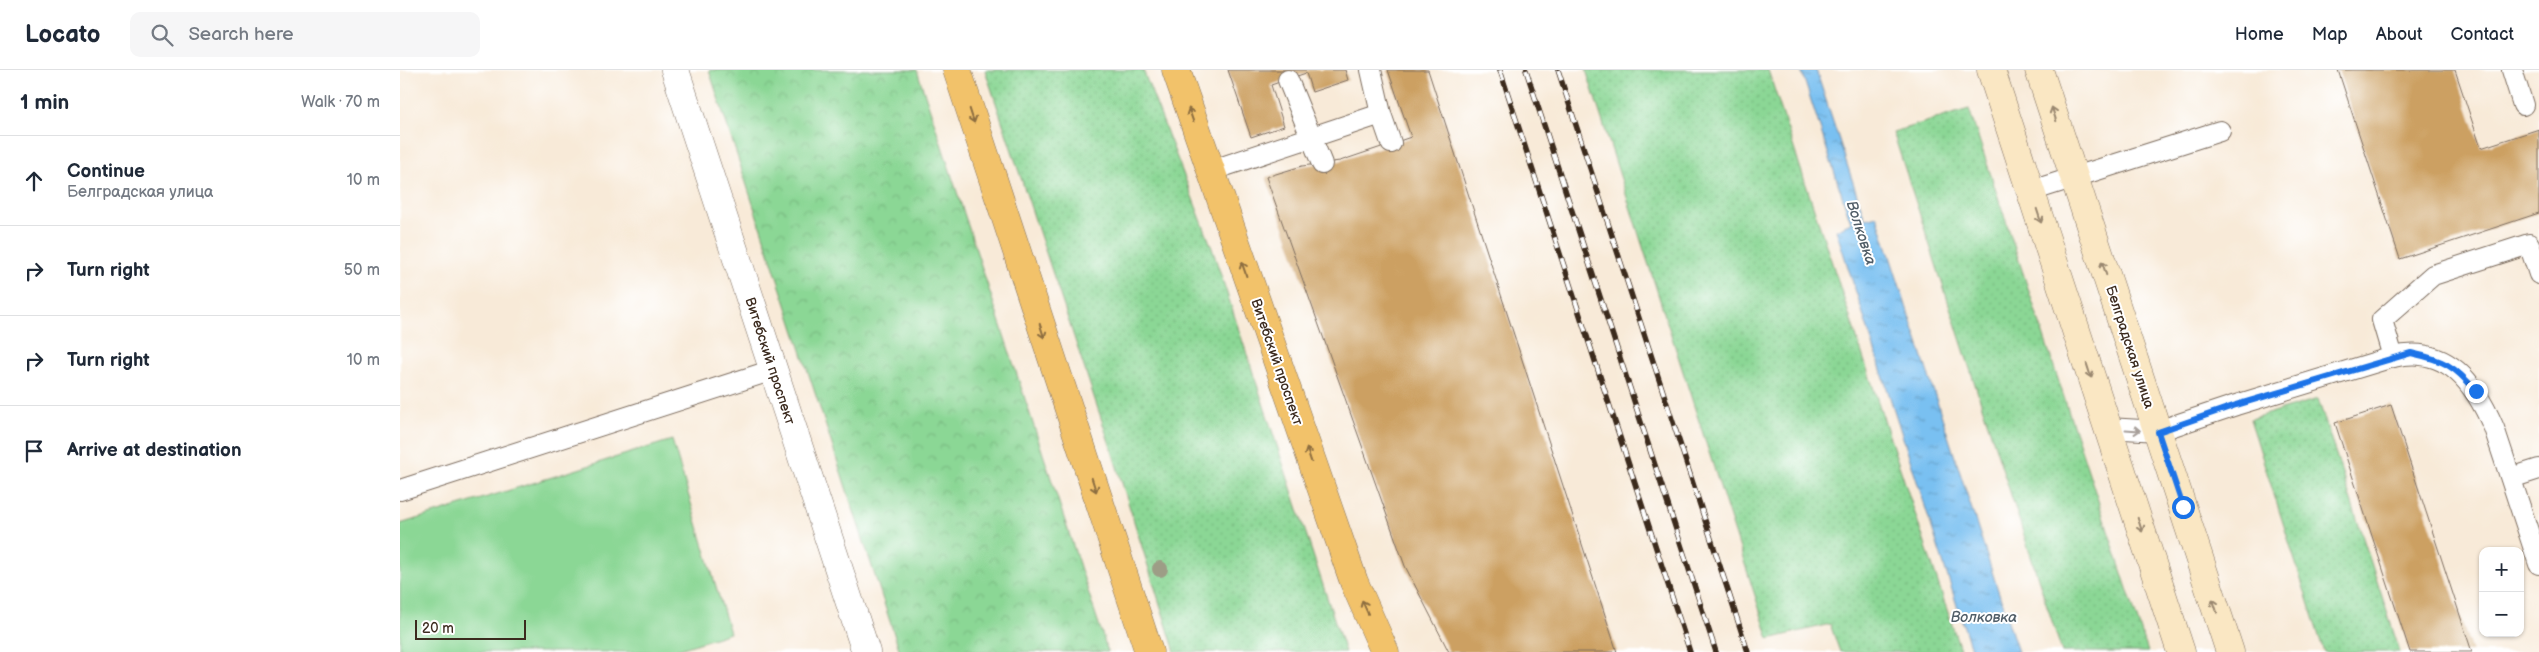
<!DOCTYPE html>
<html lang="en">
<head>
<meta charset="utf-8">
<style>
	:root { --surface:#fff; --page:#f6f6f7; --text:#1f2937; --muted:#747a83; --line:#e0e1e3 }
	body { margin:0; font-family:"Balsamiq Sans",sans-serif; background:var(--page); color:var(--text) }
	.controls { position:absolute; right:15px; bottom:15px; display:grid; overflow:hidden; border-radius:10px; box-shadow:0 1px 4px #0004 }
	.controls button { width:45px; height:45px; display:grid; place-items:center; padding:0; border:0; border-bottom:1px solid var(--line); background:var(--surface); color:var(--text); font:25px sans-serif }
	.scale { position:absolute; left:15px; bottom:12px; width:111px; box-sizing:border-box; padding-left:5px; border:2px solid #3b2a1e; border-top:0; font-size:14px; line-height:18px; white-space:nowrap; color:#3b2a1e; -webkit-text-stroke:4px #fff; paint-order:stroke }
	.stop { position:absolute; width:15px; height:15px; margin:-11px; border:4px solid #1a73e8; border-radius:50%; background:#fff }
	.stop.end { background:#1a73e8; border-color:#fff; box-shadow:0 1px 5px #0008 }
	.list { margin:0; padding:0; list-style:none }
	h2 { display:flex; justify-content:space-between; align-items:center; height:65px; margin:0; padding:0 20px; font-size:21px }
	h2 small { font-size:16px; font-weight:400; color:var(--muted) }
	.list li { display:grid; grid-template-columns:32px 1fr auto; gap:15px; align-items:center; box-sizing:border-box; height:90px; padding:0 20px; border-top:1px solid var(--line) }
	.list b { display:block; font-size:19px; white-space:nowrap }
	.list p { margin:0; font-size:16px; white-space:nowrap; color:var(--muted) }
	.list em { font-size:16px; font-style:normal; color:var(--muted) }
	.icon { flex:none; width:28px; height:28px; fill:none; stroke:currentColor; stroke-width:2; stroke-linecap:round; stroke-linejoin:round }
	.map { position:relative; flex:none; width:2139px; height:582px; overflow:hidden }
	header { display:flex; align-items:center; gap:30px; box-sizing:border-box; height:70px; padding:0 25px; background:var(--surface); border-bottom:1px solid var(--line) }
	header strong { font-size:24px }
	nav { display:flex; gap:28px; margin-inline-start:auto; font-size:18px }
	.search { width:350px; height:45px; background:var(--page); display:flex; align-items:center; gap:12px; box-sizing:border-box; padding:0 18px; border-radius:10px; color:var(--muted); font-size:19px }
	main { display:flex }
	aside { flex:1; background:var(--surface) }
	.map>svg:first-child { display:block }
	.grass { fill:url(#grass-dots); stroke:#63805a }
	.park { fill:url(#park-crowns); stroke:#63805a }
	.pitch { fill:#8bd795; stroke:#63805a }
	.water { fill:url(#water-ripples); stroke:#5a7588 }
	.building { fill:#cca062 }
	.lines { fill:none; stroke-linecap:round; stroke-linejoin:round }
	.lane-casing { stroke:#7d6d5f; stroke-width:22 }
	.street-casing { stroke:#7d6d5f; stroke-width:29 }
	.secondary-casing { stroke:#7d6d5f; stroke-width:29 }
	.primary-casing { stroke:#7d6d5f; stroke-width:29 }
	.lane { stroke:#fff; stroke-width:20 }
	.street { stroke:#fff; stroke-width:28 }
	.secondary { stroke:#fae7c3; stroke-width:28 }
	.primary { stroke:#f2c26a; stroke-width:28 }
	.rail-casing { stroke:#3b2a1e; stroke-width:5.5 }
	.rail { stroke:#fff; stroke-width:4; stroke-dasharray:11; stroke-linecap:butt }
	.tree { fill:#9d9d86 }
	.oneway { stroke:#9a8870 }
	.oneway2 { stroke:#8d6e40 }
	.oneway3 { stroke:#a79f9a }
	.route { stroke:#1a73e8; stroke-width:6 }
	.labels { text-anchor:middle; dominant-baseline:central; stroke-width:4; stroke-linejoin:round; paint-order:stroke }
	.street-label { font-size:14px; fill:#3b2a1e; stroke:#fff }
	.water-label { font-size:15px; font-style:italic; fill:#515e68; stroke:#fff }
</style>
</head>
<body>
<header>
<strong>Locato</strong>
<div class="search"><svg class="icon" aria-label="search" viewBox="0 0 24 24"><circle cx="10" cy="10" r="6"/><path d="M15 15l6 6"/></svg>Search here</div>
<nav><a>Home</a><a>Map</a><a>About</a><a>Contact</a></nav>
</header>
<main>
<aside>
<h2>1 min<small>Walk · 70 m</small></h2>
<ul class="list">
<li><svg class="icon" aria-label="ahead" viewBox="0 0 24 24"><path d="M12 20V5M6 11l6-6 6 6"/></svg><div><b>Continue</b><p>Белградская улица</p></div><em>10 m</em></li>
<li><svg class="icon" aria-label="right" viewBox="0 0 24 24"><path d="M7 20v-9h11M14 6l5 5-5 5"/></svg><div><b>Turn right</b></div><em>50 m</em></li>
<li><svg class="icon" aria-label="right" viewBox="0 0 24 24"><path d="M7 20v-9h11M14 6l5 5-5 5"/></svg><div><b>Turn right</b></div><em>10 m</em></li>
<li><svg class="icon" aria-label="arrive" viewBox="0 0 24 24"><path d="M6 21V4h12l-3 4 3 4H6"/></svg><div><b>Arrive at destination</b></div></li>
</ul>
</aside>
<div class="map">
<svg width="2139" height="582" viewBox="0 0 2139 582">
	<defs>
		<pattern id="grass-dots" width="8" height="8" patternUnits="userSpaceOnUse" patternTransform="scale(1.25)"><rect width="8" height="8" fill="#8bd795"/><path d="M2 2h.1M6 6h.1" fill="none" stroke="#79b980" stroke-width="1.8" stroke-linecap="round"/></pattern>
		<pattern id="park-crowns" width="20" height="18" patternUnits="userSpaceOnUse" patternTransform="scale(1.25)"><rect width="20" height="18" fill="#8bd795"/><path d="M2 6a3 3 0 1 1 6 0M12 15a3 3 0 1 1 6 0" fill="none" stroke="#79b980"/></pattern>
		<pattern id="water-ripples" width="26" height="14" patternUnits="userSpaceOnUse" patternTransform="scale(1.25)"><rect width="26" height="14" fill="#79c0f1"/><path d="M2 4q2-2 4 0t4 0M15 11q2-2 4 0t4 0" fill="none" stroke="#649cc3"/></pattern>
	</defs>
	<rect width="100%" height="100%" fill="#fff"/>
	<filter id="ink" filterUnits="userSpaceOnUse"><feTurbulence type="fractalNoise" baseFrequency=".02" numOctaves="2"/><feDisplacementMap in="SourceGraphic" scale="10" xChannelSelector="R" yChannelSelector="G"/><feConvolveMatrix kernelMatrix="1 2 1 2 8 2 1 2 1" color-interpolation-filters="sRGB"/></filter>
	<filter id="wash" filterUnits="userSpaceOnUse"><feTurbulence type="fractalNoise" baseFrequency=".0096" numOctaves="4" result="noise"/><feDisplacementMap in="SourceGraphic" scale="20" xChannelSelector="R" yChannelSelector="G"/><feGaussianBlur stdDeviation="1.12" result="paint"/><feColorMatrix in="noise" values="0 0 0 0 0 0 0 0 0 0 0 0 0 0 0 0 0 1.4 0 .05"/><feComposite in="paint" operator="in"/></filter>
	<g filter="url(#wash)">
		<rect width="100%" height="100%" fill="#f8ead8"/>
		<g class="grass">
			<polygon points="585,0 743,0 812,178 945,582 775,582 711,378"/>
			<polygon points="1186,0 1368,0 1561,582 1440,582 1430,554 1369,569"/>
			<polygon points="1569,39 1748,582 1662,582 1493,62"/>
			<polygon points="1918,329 2000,582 1924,582 1850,349"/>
		</g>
		<polygon class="park" points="309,0 517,0 708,582 500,582"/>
		<polygon class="pitch" points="272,370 330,563 271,582 0,582 0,454"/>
		<polygon class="water" points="1401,0 1416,0 1465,149 1477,146 1618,582 1572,582 1436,160 1451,153"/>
		<g id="blocks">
			<g class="building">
				<polygon points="828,0 945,0 948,10 912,22 906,3 871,15 884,56 851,67"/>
				<polygon points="988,0 1028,0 1217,582 1049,582 1005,496 866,107 902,96 940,91 1011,67"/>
				<polygon points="1938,0 2055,0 2081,78 2139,59 2139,143 2000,189"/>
				<polygon points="1991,335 2010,393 2072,582 2010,582 1935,353"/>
			</g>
		</g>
	</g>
	<g filter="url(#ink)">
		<use href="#blocks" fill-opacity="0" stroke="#7d6d5f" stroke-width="1"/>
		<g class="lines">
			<g class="lane-casing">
				<g id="lane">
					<polyline points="971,0 981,44 991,73"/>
					<polyline points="2112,0 2123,35"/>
					<polyline points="888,10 922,94"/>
					<polyline points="810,101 981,44"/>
					<polyline points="1631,121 1820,61"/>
					<polyline points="1993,287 1982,250 2033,205 2129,174 2139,204"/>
					<path d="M1708,358L1758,361L1836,335L1993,287C2048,274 2075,314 2094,358L2139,494"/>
					<polyline points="2111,408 2139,399"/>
					<polyline points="0,420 373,300"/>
				</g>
			</g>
			<g class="street-casing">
				<polyline id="street" points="275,0 466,582"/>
			</g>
			<g class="secondary-casing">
				<g id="secondary">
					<polyline points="1591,0 1781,582"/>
					<polyline points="1639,0 1830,582"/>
				</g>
			</g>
			<g class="primary-casing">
				<g id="primary">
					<polyline points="557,0 749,582"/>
					<polyline points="776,0 954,512 985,582"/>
				</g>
			</g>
			<use href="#lane" class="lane"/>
			<use href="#street" class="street"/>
			<use href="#secondary" class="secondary"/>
			<use href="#primary" class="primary"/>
			<g class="rail-casing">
				<g id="rail">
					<polyline points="1100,0 1290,582"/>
					<polyline points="1126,0 1316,582"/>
					<polyline points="1158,0 1348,582"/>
				</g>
			</g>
			<use href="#rail" class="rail"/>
		</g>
		<circle class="tree" cx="760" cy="499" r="8"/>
		<defs><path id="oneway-shaft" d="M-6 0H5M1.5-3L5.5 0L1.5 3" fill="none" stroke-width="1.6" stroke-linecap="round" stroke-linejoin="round" transform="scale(1.25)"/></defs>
		<g class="oneway">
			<use href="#oneway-shaft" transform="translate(1654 44) rotate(-108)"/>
			<use href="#oneway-shaft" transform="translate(1639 146) rotate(72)"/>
			<use href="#oneway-shaft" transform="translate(1704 198) rotate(-108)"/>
			<use href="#oneway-shaft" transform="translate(1689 301) rotate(72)"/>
			<use href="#oneway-shaft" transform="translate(1740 455) rotate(72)"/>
			<use href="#oneway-shaft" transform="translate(1815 536) rotate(-108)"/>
		</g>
		<g class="oneway2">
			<use href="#oneway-shaft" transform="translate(791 45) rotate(-109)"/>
			<use href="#oneway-shaft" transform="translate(572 46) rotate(72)"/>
			<use href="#oneway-shaft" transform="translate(844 199) rotate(-109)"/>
			<use href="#oneway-shaft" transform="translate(642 261) rotate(72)"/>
			<use href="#oneway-shaft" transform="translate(909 385) rotate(-109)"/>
			<use href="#oneway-shaft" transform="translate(694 415) rotate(72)"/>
			<use href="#oneway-shaft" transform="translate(965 537) rotate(-114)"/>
		</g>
		<use class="oneway3" href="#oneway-shaft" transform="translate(1733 360) rotate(4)"/>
	</g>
	<g class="lines" filter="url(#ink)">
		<path class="route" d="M1783,437L1758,362L1836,335L2011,283C2043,290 2054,295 2076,321"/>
	</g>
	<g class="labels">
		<g class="street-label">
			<text transform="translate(1730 277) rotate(72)">Белградская улица</text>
			<text transform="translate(370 291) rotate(72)">Витебский проспект</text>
			<text transform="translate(877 292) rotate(71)">Витебский проспект</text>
		</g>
		<g class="water-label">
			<text transform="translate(1461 163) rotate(72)">Волковка</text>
			<text x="1584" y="547">Волковка</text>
		</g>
	</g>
</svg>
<div class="controls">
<button>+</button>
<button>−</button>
</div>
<div class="scale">20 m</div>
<div class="stop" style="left:1783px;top:437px"></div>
<div class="stop end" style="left:2076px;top:321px"></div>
</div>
</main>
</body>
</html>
